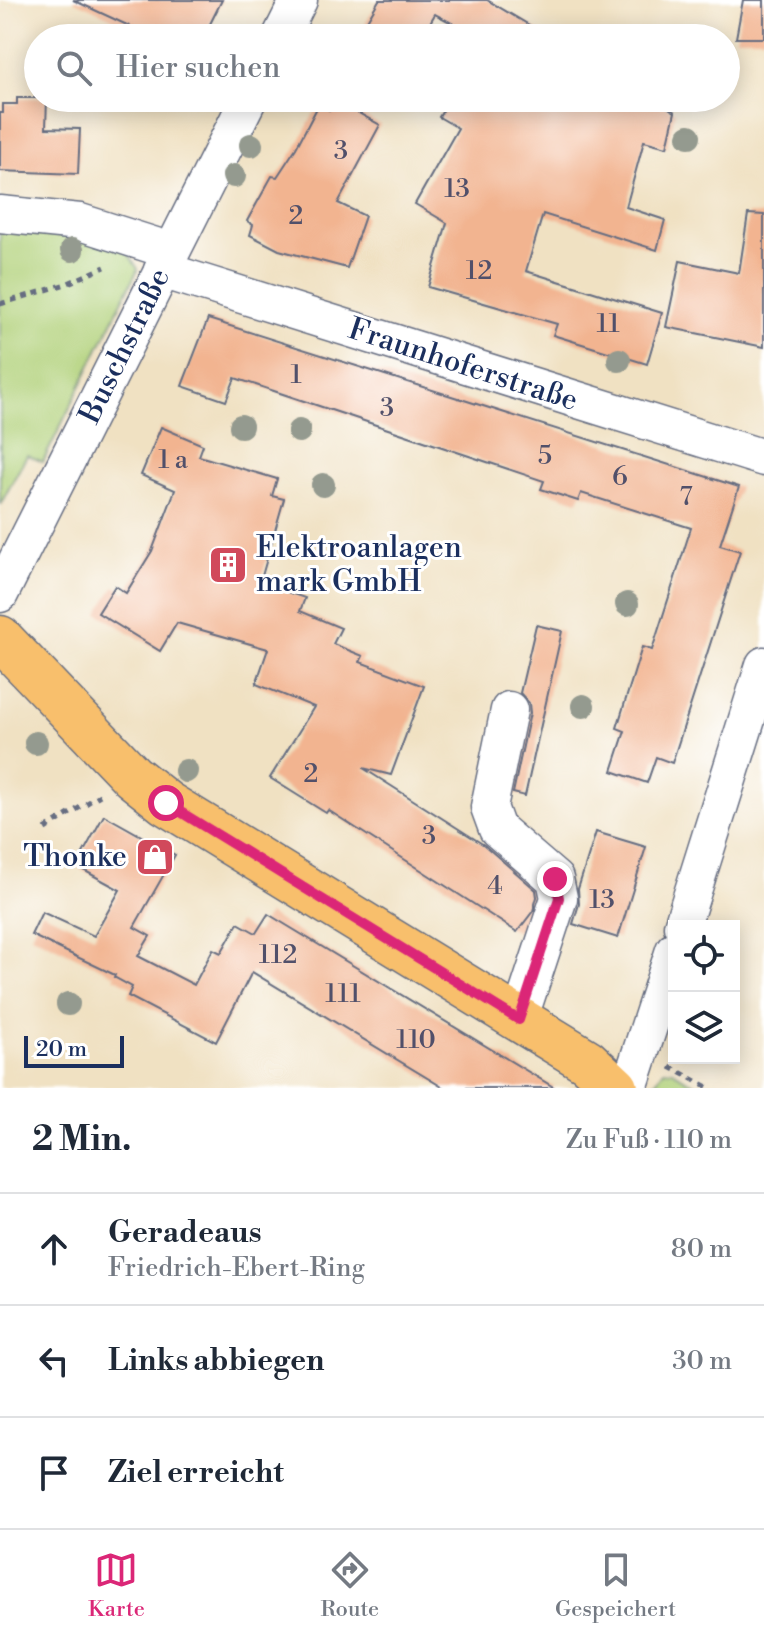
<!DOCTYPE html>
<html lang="de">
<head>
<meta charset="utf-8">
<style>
	:root { --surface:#fff; --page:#f6f6f7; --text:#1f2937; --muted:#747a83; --line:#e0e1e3; --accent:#db2777 }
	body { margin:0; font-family:"Libre Bodoni",serif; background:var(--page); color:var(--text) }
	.controls { position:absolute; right:24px; bottom:24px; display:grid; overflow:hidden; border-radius:0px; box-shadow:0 4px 20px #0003 }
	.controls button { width:72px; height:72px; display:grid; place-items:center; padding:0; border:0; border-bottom:2px solid var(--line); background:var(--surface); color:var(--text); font:40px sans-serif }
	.scale { position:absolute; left:24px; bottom:20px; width:100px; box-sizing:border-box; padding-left:8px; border:4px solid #1b2f5e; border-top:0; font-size:22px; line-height:28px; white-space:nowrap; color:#1b2f5e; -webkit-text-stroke:6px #fff; paint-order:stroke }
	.stop { position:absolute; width:24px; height:24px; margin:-18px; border:6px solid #db2777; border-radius:50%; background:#fff }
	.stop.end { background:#db2777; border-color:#fff; box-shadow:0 2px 8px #0008 }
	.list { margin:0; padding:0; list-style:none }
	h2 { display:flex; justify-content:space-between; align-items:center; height:104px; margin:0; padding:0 32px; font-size:34px }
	h2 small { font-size:26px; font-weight:400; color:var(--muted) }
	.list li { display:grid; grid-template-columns:52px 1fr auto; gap:24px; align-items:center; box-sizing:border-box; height:112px; padding:0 32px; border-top:2px solid var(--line) }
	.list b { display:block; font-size:30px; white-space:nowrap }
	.list p { margin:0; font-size:26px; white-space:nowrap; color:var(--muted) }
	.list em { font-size:26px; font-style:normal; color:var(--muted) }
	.icon { flex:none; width:44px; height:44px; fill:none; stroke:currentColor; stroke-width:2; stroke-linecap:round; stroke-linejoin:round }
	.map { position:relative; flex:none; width:764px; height:1088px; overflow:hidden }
	.search { position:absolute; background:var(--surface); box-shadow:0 4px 20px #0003; left:24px; right:24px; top:24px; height:88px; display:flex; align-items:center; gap:20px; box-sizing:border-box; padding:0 28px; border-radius:44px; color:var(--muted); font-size:30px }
	.sheet { height:440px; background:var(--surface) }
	nav { display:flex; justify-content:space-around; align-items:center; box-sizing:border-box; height:112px; border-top:2px solid var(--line); background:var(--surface); font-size:22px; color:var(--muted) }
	nav a { display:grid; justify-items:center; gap:4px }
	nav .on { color:var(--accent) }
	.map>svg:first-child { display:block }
	.green { fill:#b0d078; stroke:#66806b; stroke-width:2 }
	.building { fill:#f2b490 }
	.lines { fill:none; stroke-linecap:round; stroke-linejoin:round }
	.minor-casing { stroke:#666d81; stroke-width:39 }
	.major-casing { stroke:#666d81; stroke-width:47 }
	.path { stroke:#666d81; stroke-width:5; stroke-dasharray:6 6; stroke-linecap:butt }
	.minor { stroke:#fff; stroke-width:36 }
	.major { stroke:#f8bf6c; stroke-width:44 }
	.tree { fill:#949a8f }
	.route { stroke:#db2777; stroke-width:10 }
	.labels { text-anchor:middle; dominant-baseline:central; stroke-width:6; stroke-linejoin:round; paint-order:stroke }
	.number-label { font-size:26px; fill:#51506a }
	.street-label { font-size:30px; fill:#1b2f5e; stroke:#fff }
	.poi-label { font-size:30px; fill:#1b2f5e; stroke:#fff; text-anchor:start }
</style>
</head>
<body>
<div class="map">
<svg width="764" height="1088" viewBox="0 0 764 1088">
	<rect width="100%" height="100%" fill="#fff"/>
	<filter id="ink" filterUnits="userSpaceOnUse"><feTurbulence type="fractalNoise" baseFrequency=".0125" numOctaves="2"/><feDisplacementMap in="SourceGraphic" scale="16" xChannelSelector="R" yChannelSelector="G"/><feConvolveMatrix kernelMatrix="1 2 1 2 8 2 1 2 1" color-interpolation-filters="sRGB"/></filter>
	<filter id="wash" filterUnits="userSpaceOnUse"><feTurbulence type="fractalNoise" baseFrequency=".006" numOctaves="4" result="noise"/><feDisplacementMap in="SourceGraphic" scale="32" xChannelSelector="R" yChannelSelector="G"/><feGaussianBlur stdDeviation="1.8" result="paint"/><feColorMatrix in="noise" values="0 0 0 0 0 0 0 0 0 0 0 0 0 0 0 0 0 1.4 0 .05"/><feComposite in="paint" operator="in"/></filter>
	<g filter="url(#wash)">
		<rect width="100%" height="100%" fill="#f0e1c2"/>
		<g class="green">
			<polygon points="0,224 124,247 138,269 43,462 27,455 0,505"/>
			<polygon points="664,1070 673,1071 700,1088 655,1088 654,1084"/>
		</g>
		<g id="blocks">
			<g class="building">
				<polygon points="73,0 222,0 203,38 155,38"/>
				<polygon points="379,0 487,0 551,38 480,38 435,14 421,38 357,38"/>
				<polygon points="743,0 764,0 764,38 736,38"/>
				<polygon points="17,98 47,98 46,128 80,129 78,174 0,171 0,113 3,113 3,104 17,104"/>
				<polygon points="451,98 652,98 675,112 667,147 644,141 626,207 665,220 657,250 543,214 526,271 662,313 647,364 553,335 557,324 428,287 447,223 415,204 458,128 439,117"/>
				<polygon points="335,100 380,125 338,203 365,216 347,268 279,250 250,235 253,225 247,221 272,176 277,177 296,148 319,104 329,110"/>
				<polygon points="748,214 764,215 764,347 666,327 680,261 739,273"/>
				<polygon points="208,319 739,487 720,545 740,551 672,763 656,757 647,783 612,771 625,731 617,728 642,647 652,650 691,528 581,493 578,501 541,489 544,481 235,378 226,401 182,386"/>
				<polygon points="161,427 203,445 199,456 277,479 272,496 284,499 260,583 305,598 300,611 341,628 333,644 363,656 360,662 424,686 391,775 363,768 484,845 536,890 537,897 533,911 517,932 328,810 326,813 270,778 314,707 256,684 268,649 177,623 160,651 98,613 115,586 126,593 152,551 175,490 141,475"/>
				<polygon points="536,625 562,631 525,796 513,793 530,713 529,703 520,693"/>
				<polygon points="104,815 175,855 134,927 150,936 138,956 194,985 213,949 221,953 238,923 256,933 268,914 555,1088 444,1088 252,972 216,1042 128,996 132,987 114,977 115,975 31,935 42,912 94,936 120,890 76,866"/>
				<polygon points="596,832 646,847 618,938 573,924 579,904 578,889"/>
			</g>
		</g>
	</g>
	<g filter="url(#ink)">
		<use href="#blocks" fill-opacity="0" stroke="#666d81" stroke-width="2"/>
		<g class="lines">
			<g class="minor-casing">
				<g id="minor">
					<polyline points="280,38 299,0"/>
					<polyline points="0,214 80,222 171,251"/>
					<polyline points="162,270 764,458"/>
					<polyline points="0,594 249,98"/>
					<polyline points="509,710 489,807 497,829 555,879 559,898 519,1020"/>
					<polyline points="682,926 764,665"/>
					<polyline points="629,1088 674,950"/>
				</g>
			</g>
			<g class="major-casing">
				<polyline id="major" points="0,638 132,776 166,803 587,1061 616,1088"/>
			</g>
			<g class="path">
				<polyline points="0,304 66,284 105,267"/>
				<polyline points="45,829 100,795"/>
				<polyline points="670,1067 710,1088"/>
			</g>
			<use href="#minor" class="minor"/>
			<use href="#major" class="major"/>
		</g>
		<g class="tree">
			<circle cx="689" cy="136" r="12"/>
			<circle cx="251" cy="145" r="12"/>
			<circle cx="234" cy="176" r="12"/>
			<circle cx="72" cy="250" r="12"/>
			<circle cx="619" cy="360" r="12"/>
			<circle cx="241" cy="426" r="12"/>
			<circle cx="299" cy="431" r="12"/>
			<circle cx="323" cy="485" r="12"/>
			<circle cx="627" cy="604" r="12"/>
			<circle cx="583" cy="706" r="12"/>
			<circle cx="36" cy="743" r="12"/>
			<circle cx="186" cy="771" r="12"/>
			<circle cx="68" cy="1004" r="12"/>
		</g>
	</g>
	<g class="lines" filter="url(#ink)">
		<polyline class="route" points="166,803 519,1020 559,898 555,879"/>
	</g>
	<defs>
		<g id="building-square" transform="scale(2)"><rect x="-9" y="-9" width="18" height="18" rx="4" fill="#d1495b" stroke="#fff"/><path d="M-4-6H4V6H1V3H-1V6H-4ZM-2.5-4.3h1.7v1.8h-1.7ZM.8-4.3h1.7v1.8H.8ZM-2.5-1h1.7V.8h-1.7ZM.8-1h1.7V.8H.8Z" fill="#fff"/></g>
		<g id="shop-square" transform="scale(2)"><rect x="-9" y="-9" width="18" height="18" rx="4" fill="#d1495b" stroke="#fff"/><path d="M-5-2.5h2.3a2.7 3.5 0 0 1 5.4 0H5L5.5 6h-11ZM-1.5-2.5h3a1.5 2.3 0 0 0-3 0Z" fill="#fff"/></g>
	</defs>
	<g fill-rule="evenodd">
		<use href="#building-square" x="228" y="565"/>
		<use href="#shop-square" x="155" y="857"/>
	</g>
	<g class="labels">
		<g class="number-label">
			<text x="341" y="151">3</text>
			<text x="457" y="189">13</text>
			<text x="296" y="216">2</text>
			<text x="479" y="271">12</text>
			<text x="608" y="324">11</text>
			<text x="296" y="375">1</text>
			<text x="387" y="408">3</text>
			<text x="545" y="456">5</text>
			<text x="173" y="460">1 a</text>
			<text x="620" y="477">6</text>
			<text x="686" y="497">7</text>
			<text x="311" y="774">2</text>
			<text x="429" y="836">3</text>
			<text x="495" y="886">4</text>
			<text x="602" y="900">13</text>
			<text x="278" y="955">112</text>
			<text x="343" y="994">111</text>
			<text x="416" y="1040">110</text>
		</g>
		<g class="street-label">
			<text transform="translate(125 346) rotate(-64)">Buschstraße</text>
			<text transform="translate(463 365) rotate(18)">Fraunhoferstraße</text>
		</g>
		<g class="poi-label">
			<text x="256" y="548">Elektroanlagen<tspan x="256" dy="34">mark GmbH</tspan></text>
			<text x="127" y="857" text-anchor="end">Thonke</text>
		</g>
	</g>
</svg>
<div class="controls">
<button><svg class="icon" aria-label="locate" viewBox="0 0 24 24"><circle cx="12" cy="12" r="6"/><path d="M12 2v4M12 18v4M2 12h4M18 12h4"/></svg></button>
<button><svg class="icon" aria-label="layers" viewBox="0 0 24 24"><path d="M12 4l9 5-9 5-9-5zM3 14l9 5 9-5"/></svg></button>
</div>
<div class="scale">20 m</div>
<div class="stop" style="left:166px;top:803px"></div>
<div class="stop end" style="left:555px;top:879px"></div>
<div class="search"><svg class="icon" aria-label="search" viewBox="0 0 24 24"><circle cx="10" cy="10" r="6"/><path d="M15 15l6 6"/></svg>Hier suchen</div>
</div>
<section class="sheet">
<h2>2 Min.<small>Zu Fuß · 110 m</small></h2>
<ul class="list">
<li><svg class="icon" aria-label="ahead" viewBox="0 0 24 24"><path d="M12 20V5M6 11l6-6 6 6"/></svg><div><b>Geradeaus</b><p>Friedrich-Ebert-Ring</p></div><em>80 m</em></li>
<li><svg class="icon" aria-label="left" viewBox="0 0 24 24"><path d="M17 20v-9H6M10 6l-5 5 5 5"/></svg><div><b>Links abbiegen</b></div><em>30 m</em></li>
<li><svg class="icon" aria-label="arrive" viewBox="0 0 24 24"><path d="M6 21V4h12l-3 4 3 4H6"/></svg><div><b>Ziel erreicht</b></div></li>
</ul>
</section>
<nav>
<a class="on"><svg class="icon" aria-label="map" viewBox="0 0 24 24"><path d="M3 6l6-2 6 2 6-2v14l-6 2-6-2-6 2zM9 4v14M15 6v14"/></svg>Karte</a>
<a><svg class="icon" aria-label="directions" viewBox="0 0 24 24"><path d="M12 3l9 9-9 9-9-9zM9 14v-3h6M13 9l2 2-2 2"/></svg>Route</a>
<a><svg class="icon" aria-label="saved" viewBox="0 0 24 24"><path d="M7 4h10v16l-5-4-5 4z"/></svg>Gespeichert</a>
</nav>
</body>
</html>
